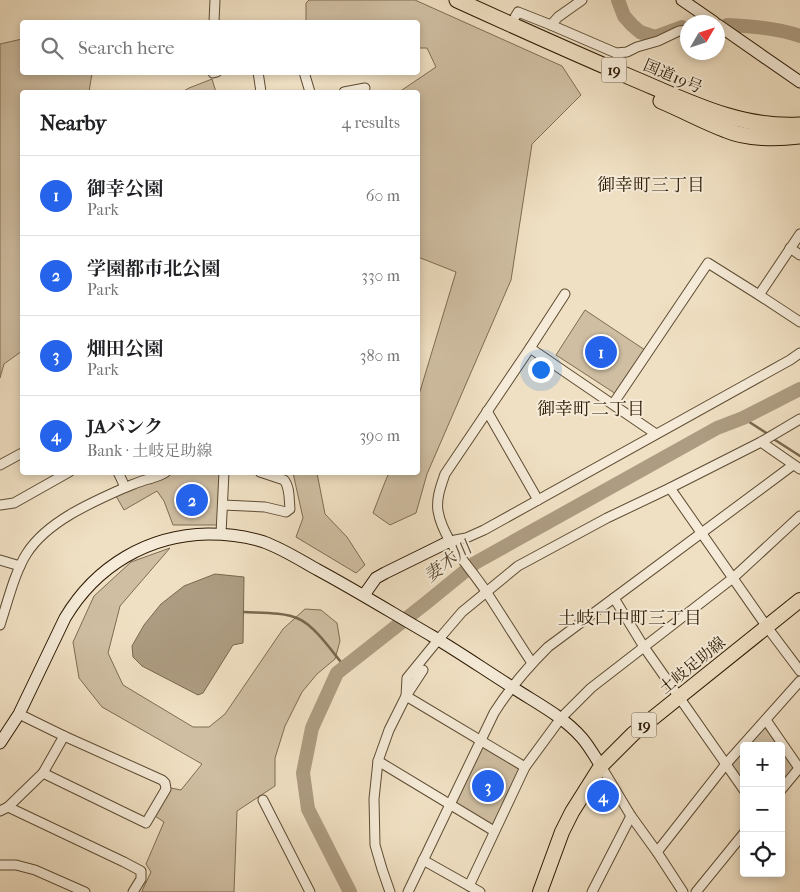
<!DOCTYPE html>
<html lang="en">
<head>
<meta charset="utf-8">
<style>
	:root { --surface:#fff; --page:#f6f6f6; --text:#202124; --muted:#757577; --line:#e0e0e0; --accent:#2563eb }
	body { margin:0; font-family:"IM FELL French Canon","Noto Serif JP",serif; background:var(--page); color:var(--text) }
	.controls { position:absolute; right:15px; bottom:15px; display:grid; overflow:hidden; border-radius:5px; box-shadow:0 2px 8px #0003 }
	.controls button { width:45px; height:45px; display:grid; place-items:center; padding:0; border:0; border-bottom:1px solid var(--line); background:var(--surface); color:var(--text); font:25px sans-serif }
	.compass { position:absolute; left:680px; top:15px; width:45px; height:45px; border-radius:50%; background:var(--surface); box-shadow:0 2px 8px #0003; rotate:51deg }
	.you { position:absolute; left:540px; top:369px; width:18px; height:18px; margin:-12px; border:4px solid #fff; border-radius:50%; background:#1a73e8; box-shadow:0 0 0 8px #1a73e833 }
	.badge { display:grid; place-items:center; width:32px; height:32px; border-radius:50%; background:var(--accent); color:#fff; font-size:16px; font-weight:700 }
	.pin { position:absolute; translate:-50% -50%; border:2px solid #fff; box-shadow:0 1px 5px #0006 }
	.list { margin:0; padding:0; list-style:none }
	h2 { display:flex; justify-content:space-between; align-items:center; height:65px; margin:0; padding:0 20px; font-size:21px }
	h2 small { font-size:16px; font-weight:400; color:var(--muted) }
	.list li { display:grid; grid-template-columns:32px 1fr auto; gap:15px; align-items:center; box-sizing:border-box; height:80px; padding:0 20px; border-top:1px solid var(--line) }
	.list b { display:block; font-size:19px; white-space:nowrap }
	.list p { margin:0; font-size:16px; white-space:nowrap; color:var(--muted) }
	.list em { font-size:16px; font-style:normal; color:var(--muted) }
	.icon { flex:none; width:28px; height:28px; fill:none; stroke:currentColor; stroke-width:2; stroke-linecap:round; stroke-linejoin:round }
	.map { position:relative; flex:none; width:800px; height:892px; overflow:hidden }
	.search { position:absolute; background:var(--surface); box-shadow:0 2px 8px #0003; left:20px; top:20px; width:400px; height:55px; display:flex; align-items:center; gap:12px; box-sizing:border-box; padding:0 18px; border-radius:5px; color:var(--muted); font-size:19px }
	.panel { position:absolute; background:var(--surface); box-shadow:0 2px 8px #0003; left:20px; top:90px; width:400px; height:385px; border-radius:5px }
	.map>svg:first-child { display:block }
	.green { fill:#cfbea2; stroke:#7e6c52 }
	.water { fill:#ad9c81; stroke:#79684e }
	.lines { fill:none; stroke-linecap:round; stroke-linejoin:round }
	.stream { stroke:#79684e; stroke-width:2.5 }
	.river { stroke:#ad9c81; stroke-width:14 }
	.street-casing { stroke:#5d4b32; stroke-width:11 }
	.secondary-casing { stroke:#2c1902; stroke-width:13 }
	.primary-casing { stroke:#2c1902; stroke-width:16 }
	.highway-casing { stroke:#2c1902; stroke-width:17 }
	.street { stroke:#f5ebd8; stroke-width:9 }
	.secondary { stroke:#f5ebd8; stroke-width:11 }
	.primary { stroke:#f0e0c3; stroke-width:14 }
	.highway { stroke:#f0e0c3; stroke-width:15 }
	.labels { text-anchor:middle; dominant-baseline:central; stroke-width:4; stroke-linejoin:round; paint-order:stroke }
	.shield { fill:#f5ebd8; stroke:#685842; stroke-width:1 }
	.shield-label { font-size:15px; font-weight:bold; fill:#2c1902 }
	.street-label { font-size:16px; fill:#2c1902; stroke:#f5ebd8 }
	.neighbourhood-label { font-size:18px; fill:#2c1902; stroke:#f5ebd8 }
	.water-label { font-size:18px; font-style:italic; fill:#604d35; stroke:#f5ebd8 }
</style>
</head>
<body>
<div class="map">
<svg width="800" height="892" viewBox="0 0 800 892">
	<rect width="100%" height="100%" fill="#f0e0c3"/>
	<filter id="stains"><feTurbulence type="fractalNoise" baseFrequency=".004" numOctaves="4"/><feColorMatrix values="0 0 0 0 .2 0 0 0 0 .09 0 0 0 0 .02 0 0 0 .5 -.17"/></filter>
	<radialGradient id="worn" r=".72"><stop offset=".6" stop-color="#630" stop-opacity="0"/><stop offset="1" stop-color="#630" stop-opacity=".3"/></radialGradient>
	<g class="green">
		<polygon points="309,0 415,0 562,66 581,95 532,144 511,280 427,474 416,513 390,525 373,513 385,482 389,473 418,472 418,398 456,272 418,257 418,92 399,92 436,67 427,48 418,48 418,22 306,22 306,3"/>
		<polygon points="22,39 22,72 92,73 89,92 22,92 22,351 4,364 0,378 0,44"/>
		<polygon points="212,79 216,92 182,92 189,88"/>
		<polygon points="585,310 645,350 616,394 556,355"/>
		<polygon points="172,473 221,473 219,525 173,525 164,501 157,491 124,510 116,496 154,481 165,478"/>
		<polygon points="293,473 317,473 325,514 347,537 365,565 356,573 296,537 303,518"/>
		<polygon points="170,548 120,606 108,653 123,685 193,727 209,727 225,714 283,629 305,609 321,610 337,623 340,641 335,659 317,674 302,692 285,726 275,758 275,786 237,811 234,892 142,892 142,891 151,872 146,864 164,822 155,816 171,788 181,790 202,764 102,707 79,678 73,642 94,596 131,562"/>
		<polygon points="765,726 781,746 748,746"/>
		<polygon points="482,746 519,766 520,770 493,824 490,825 456,805 456,802"/>
		<polygon points="781,746 795,767 781,785"/>
		<polygon points="744,751 744,787 731,766"/>
	</g>
	<polygon class="water" points="215,574 244,577 243,643 233,645 203,693 198,695 142,666 133,657 132,646 144,625 161,604 184,586"/>
	<g class="lines">
		<g class="stream">
			<polyline points="743,418 768,434"/>
			<polyline points="772,438 800,456"/>
			<path d="M244,612C260,613 284,612 299,619C315,626 333,653 345,667"/>
		</g>
		<g class="river">
			<polyline points="618,0 624,16 632,25 640,32 655,37 682,27"/>
			<path d="M727,25C751,26 777,28 800,36"/>
			<polyline points="350,892 308,809 303,773 312,728 337,673 426,603 475,563 717,428 743,418 800,389"/>
		</g>
		<g class="street-casing">
			<g id="street">
				<polyline points="515,17 518,12 551,25 616,53 627,52 637,47 658,41 679,31 688,30"/>
				<polyline points="214,22 215,0"/>
				<polyline points="551,25 558,17 582,0"/>
				<polyline points="213,72 213,73 217,72"/>
				<polyline points="258,72 261,92"/>
				<polyline points="304,72 310,92"/>
				<polyline points="344,92 365,88"/>
				<polyline points="790,248 800,255"/>
				<polyline points="759,295 800,234"/>
				<polyline points="530,348 565,294"/>
				<polyline points="613,404 708,263 759,295 800,322"/>
				<polyline points="487,411 538,500"/>
				<polyline points="761,442 800,469"/>
				<polyline points="0,465 22,453"/>
				<polyline points="118,472 125,487"/>
				<polyline points="670,488 767,627 800,671"/>
				<polyline points="0,505 14,503 69,472"/>
				<path d="M223,505L265,507L286,512L290,509C289,500 290,487 284,480L260,472"/>
				<polyline points="221,534 224,472"/>
				<polyline points="450,541 466,538 484,530 790,360 800,353"/>
				<polyline points="0,560 20,566"/>
				<polyline points="614,598 644,647 744,790"/>
				<path d="M0,625C7,604 15,571 27,553C47,522 90,503 124,488C132,485 140,481 149,479C155,477 160,476 166,472"/>
				<path d="M532,663C516,639 501,614 485,590C469,566 443,540 438,511C436,498 441,486 445,474L530,348L656,434"/>
				<polyline points="423,670 406,696 525,767"/>
				<polyline points="19,714 64,736 162,780 165,783 166,789 146,823 43,773"/>
				<polyline points="766,720 799,768"/>
				<polyline points="378,761 494,831"/>
				<polyline points="601,766 631,816 657,852 683,892"/>
				<polyline points="781,790 800,767"/>
				<polyline points="263,800 310,892"/>
				<polyline points="8,807 124,862 141,871 141,879 133,892"/>
				<polyline points="0,811 8,807 43,773 64,736"/>
				<polyline points="657,852 726,764 800,681"/>
				<polyline points="423,860 480,892"/>
				<polyline points="0,865 16,865 35,870 85,892"/>
				<polyline points="469,886 525,767 561,718 591,688 733,578 800,516"/>
				<polyline points="390,892 382,869 375,845 374,799 378,761 389,730 406,696 407,678 438,640 462,612 518,566 607,518 670,488 761,442 800,419"/>
				<path d="M408,892L494,713C509,689 528,667 548,647L793,465"/>
				<polyline points="592,892 631,816"/>
				<polyline points="696,892 744,833"/>
			</g>
		</g>
		<g class="secondary-casing">
			<g id="secondary">
				<polyline points="682,0 714,22"/>
				<polyline points="718,25 800,82"/>
				<polyline points="364,595 376,578 385,573 450,541"/>
				<path d="M0,743L19,714L65,618C96,566 148,535 208,534C227,534 246,536 264,542C283,549 300,560 318,570C357,591 394,614 432,636C459,652 485,670 512,687C536,703 563,716 582,738C589,746 595,757 601,766"/>
			</g>
		</g>
		<g class="primary-casing">
			<polyline id="primary" points="540,892 562,832 572,812 601,766 633,734 800,600"/>
		</g>
		<g class="highway-casing">
			<g id="highway">
				<path d="M457,0C514,26 572,52 630,77C685,100 739,129 800,125"/>
				<path d="M661,101C683,110 704,122 726,130C747,139 777,139 800,136"/>
			</g>
		</g>
		<use href="#street" class="street"/>
		<use href="#secondary" class="secondary"/>
		<use href="#primary" class="primary"/>
		<use href="#highway" class="highway"/>
	</g>
	<g class="labels">
		<g class="shield">
			<rect x="601.5" y="57.5" width="25" height="25" rx="4"/>
			<rect x="631.5" y="712.5" width="25" height="25" rx="4"/>
		</g>
		<g class="shield-label">
			<text x="614" y="70">19</text>
			<text x="644" y="725">19</text>
		</g>
		<g class="street-label">
			<text transform="translate(673 76) rotate(23)">国道19号</text>
			<text transform="translate(692 665) rotate(-39)">土岐足助線</text>
		</g>
		<g class="neighbourhood-label">
			<text x="651" y="185">御幸町三丁目</text>
			<text x="591" y="409">御幸町二丁目</text>
			<text x="630" y="618">土岐口中町三丁目</text>
		</g>
		<g class="water-label">
			<text transform="translate(448 562) rotate(-37)">妻木川</text>
		</g>
	</g>
	<rect width="100%" height="100%" filter="url(#stains)"/>
	<rect width="100%" height="100%" fill="url(#worn)"/>
</svg>
<div class="controls">
<button>+</button>
<button>−</button>
<button><svg class="icon" aria-label="locate" viewBox="0 0 24 24"><circle cx="12" cy="12" r="6"/><path d="M12 2v4M12 18v4M2 12h4M18 12h4"/></svg></button>
</div>
<svg class="compass" viewBox="-18 -18 36 36"><path d="M0-13l5 13h-10z" fill="#e53935"/><path d="M0 13l5-13h-10z" fill="#757577"/></svg>
<div class="you"></div>
<div class="pin badge" style="left:601px;top:352px">1</div>
<div class="pin badge" style="left:192px;top:500px">2</div>
<div class="pin badge" style="left:488px;top:786px">3</div>
<div class="pin badge" style="left:603px;top:796px">4</div>
<div class="search"><svg class="icon" aria-label="search" viewBox="0 0 24 24"><circle cx="10" cy="10" r="6"/><path d="M15 15l6 6"/></svg>Search here</div>
<section class="panel">
<h2>Nearby<small>4 results</small></h2>
<ul class="list">
<li><span class="badge">1</span><div><b>御幸公園</b><p>Park</p></div><em>60 m</em></li>
<li><span class="badge">2</span><div><b>学園都市北公園</b><p>Park</p></div><em>330 m</em></li>
<li><span class="badge">3</span><div><b>畑田公園</b><p>Park</p></div><em>380 m</em></li>
<li><span class="badge">4</span><div><b>JAバンク</b><p>Bank · 土岐足助線</p></div><em>390 m</em></li>
</ul>
</section>
</div>
</body>
</html>
